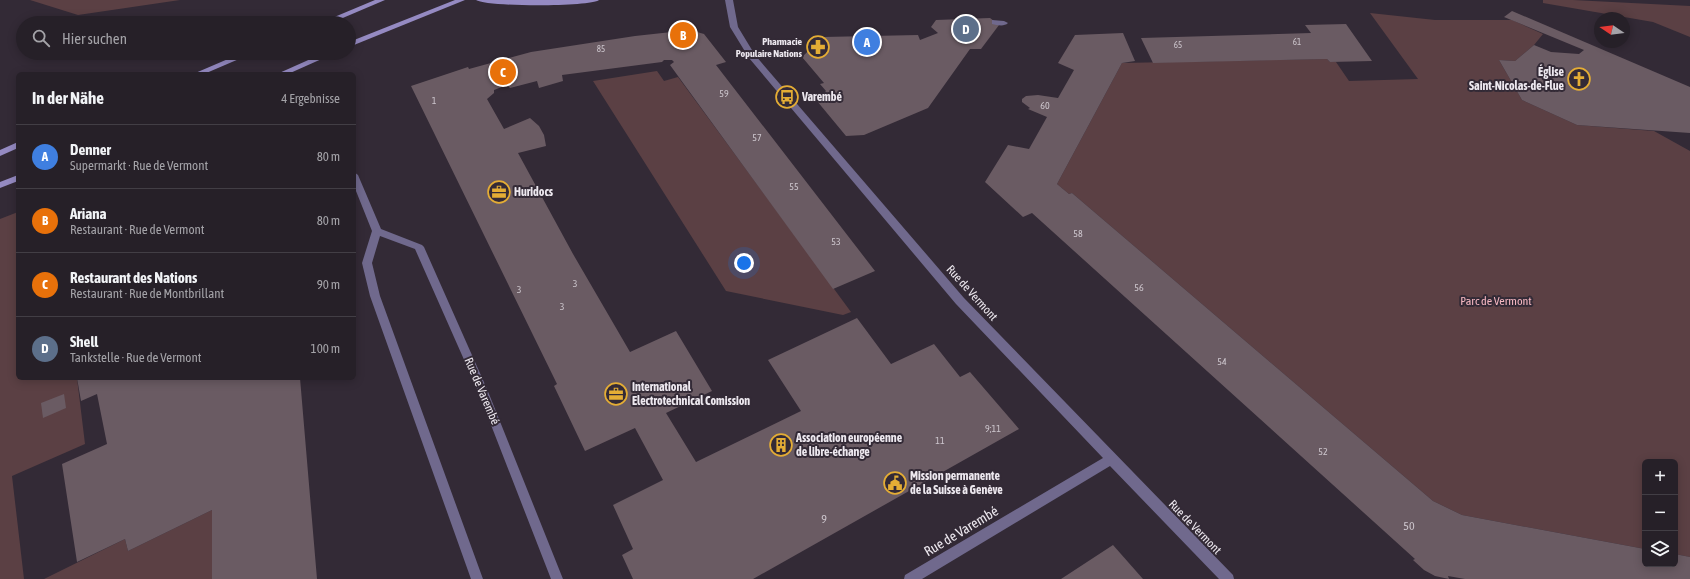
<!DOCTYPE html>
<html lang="de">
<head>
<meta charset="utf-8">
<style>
	:root { --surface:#262028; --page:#322d34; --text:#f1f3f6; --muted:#a4a3a8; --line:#423e45; --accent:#db2777 }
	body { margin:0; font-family:"Asap Condensed",sans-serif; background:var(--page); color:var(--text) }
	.controls { position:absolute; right:12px; bottom:12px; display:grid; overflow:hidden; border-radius:6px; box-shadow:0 2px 10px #0003 }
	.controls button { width:36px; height:36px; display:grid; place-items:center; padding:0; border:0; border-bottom:1px solid var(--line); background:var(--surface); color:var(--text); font:20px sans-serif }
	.compass { position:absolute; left:1594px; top:12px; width:36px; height:36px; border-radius:50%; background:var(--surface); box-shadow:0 2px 10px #0003; rotate:283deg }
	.you { position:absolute; left:744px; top:263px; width:14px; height:14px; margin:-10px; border:3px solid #fff; border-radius:50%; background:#1a73e8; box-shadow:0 0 0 6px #1a73e833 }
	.badge { display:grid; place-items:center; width:26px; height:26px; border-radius:50%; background:var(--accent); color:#fff; font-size:13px; font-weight:700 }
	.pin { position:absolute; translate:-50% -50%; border:2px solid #fff; box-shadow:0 1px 4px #0006 }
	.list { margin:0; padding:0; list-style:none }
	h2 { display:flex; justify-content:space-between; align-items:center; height:52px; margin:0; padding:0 16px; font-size:17px }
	h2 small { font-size:13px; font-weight:400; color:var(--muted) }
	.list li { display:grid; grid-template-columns:26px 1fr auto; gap:12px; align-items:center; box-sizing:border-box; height:64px; padding:0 16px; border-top:1px solid var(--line) }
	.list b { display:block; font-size:15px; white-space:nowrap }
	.list p { margin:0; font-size:13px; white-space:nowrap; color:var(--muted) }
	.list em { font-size:13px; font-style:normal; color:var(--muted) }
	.icon { flex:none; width:22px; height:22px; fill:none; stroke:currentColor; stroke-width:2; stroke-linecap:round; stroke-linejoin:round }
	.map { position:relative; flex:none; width:1690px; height:579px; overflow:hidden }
	.search { position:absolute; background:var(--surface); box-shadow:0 2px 10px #0003; left:16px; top:16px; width:340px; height:44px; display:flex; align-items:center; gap:10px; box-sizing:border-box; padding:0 14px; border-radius:22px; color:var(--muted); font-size:15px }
	.panel { position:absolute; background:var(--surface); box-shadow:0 2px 10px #0003; left:16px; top:72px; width:340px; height:308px; border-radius:6px }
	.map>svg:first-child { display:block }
	.green { fill:#5b4044 }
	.building { fill:#6a5b63 }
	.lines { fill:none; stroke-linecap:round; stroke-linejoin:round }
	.lane { fill:#70698d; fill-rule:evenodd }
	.street { fill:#70698d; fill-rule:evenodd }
	.secondary { fill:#958ac2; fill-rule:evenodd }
	.labels { text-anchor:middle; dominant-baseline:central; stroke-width:4; stroke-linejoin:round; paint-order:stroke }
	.far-number-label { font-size:9px; fill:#ccc5cc }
	.far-poi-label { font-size:10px; font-weight:bold; fill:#ede8ef; stroke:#332a36; text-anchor:end }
	.number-label { font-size:10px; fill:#ccc5cc }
	.poi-label { font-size:12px; font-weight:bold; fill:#ede8ef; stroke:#332a36; text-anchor:start }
	.street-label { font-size:12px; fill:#ede8ef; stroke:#332a36 }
	.park-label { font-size:12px; fill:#f7b8c2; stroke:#332a36 }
	.near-number-label { font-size:12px; fill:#ccc5cc }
	.near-street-label { font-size:14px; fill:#ede8ef; stroke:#332a36 }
</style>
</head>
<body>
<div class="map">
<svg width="1690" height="579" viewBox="0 0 1690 579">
	<rect width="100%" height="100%" fill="#332a36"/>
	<g class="green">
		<polygon points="30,0 180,0 78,15"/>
		<polygon points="1543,0 1573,0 1690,6 1690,37 1653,22 1543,3"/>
		<polygon points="1370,13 1435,20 1512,20 1543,34 1534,45 1515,61 1499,60 1522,100 1577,125 1654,131 1690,151 1690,557 1675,554 1675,462 1645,462 1645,549 1462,515 1433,501 1072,193 1069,194 1057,184 1122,63 1327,59 1330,62 1336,62 1349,81 1418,79"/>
		<polygon points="657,71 664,81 678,77 851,312 843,315 726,291 593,81"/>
		<polygon points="18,212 18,378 77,378 85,444 12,476 24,579 0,579 0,219"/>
		<polygon points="212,510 212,579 44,579 125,539 128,551"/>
	</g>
	<g class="building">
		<polygon points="1512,11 1690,87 1690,133 1577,125 1522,100 1499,60 1515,61 1534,45 1551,52 1579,54 1584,50 1504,17"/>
		<polygon points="990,18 999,25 981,49 970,49 928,108 864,135 846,136 817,101 826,91 820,84 824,83 802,57 823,37 918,35 920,40 938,33 931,27 936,20"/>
		<polygon points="1346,24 1372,61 1330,62 1327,59 1153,63 1141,38 1311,33 1305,25"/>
		<polygon points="690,30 704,34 726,62 716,65 875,271 833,289 670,65 674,62 672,60 664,60 662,62 562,75 563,81 539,88 537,81 510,88 507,85 494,90 494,93 487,99 504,129 530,118 539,126 544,135 546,146 518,153 573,254 630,352 676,331 712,391 666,413 696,462 801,411 768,360 857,318 891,364 934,344 960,377 970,372 1019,429 753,579 633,579 622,555 633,549 613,505 663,480 635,428 585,451 554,386 557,384 411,86 468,67 469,69 531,52 635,36"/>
		<polygon points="1123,33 1135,61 1122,63 1057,184 1069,194 1072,193 1433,501 1462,515 1645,549 1645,564 1675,564 1675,554 1690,557 1690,579 1465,579 1448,576 1449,579 1435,576 1424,570 1413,560 1415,559 1032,213 1023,217 985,182 1008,145 1029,149 1047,117 1028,109 1030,108 1022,102 1022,99 1026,96 1038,95 1058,98 1074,70 1058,63 1075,35"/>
		<polygon points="77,378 300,378 317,579 212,579 212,510 128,551 125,539 77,562 62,464 107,444 97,394 81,401"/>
		<polygon points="64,394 66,408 43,418 41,403"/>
		<polygon points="1113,545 1143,579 1061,579"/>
	</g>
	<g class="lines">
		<path class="lane" d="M992,20L1004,21L1008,23C1004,27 997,25 992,24Z"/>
		<g class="street">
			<polygon points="725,0 733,0 738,27 755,55 964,298 1233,575 1234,579 1219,579 1110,466 922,579 904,579 905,575 1103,458 956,304 749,58 730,27"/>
			<polygon points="354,172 358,175 381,229 422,245 424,247 487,389 563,579 551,579 477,389 415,249 380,236 372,263 380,296 483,579 471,579 370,296 362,263 372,231 354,186"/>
		</g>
		<g class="secondary">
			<polygon points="375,0 385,0 331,23 320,23"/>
			<polygon points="455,0 465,0 349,47 349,42"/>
			<path d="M476,0H599C590,7 486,7 476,0Z"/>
			<polygon points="242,53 253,53 204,74 193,74"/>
			<polygon points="324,53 335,53 288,74 277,74"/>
			<polygon points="18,142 18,148 0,156 0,150"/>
			<polygon points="18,175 18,181 0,188 0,182"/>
		</g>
	</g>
	<defs>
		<g id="pharmacy-ring" transform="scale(1.15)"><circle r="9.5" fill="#332a36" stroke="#e4ad35" stroke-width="1.5"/><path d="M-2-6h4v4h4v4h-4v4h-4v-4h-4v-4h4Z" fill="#e4ad35"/></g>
		<g id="church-ring" transform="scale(1.15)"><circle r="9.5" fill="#332a36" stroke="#e4ad35" stroke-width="1.5"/><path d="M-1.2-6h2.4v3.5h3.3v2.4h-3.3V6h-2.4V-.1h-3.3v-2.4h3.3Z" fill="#e4ad35"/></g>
		<g id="bus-ring" transform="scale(1.15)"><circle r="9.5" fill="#332a36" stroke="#e4ad35" stroke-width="1.5"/><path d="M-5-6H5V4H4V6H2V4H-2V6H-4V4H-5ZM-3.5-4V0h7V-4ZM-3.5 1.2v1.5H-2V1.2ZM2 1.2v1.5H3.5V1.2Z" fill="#e4ad35"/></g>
		<g id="office-ring" transform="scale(1.15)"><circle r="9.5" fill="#332a36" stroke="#e4ad35" stroke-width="1.5"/><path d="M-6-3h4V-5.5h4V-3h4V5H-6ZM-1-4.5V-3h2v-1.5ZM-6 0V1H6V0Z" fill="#e4ad35"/></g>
		<g id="building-ring" transform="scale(1.15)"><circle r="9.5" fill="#332a36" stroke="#e4ad35" stroke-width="1.5"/><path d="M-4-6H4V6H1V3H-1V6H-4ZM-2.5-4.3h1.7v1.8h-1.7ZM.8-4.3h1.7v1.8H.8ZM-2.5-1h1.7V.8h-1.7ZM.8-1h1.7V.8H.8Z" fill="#e4ad35"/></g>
		<g id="civic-ring" transform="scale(1.15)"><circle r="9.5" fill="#332a36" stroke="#e4ad35" stroke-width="1.5"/><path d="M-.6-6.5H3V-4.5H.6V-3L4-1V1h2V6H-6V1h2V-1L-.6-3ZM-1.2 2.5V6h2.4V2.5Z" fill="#e4ad35"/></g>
	</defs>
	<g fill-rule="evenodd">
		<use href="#pharmacy-ring" x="818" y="47"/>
		<use href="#church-ring" x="1579" y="79"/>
		<use href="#bus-ring" x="787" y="97"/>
		<use href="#office-ring" x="499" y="192"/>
		<use href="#office-ring" x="616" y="394"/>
		<use href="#building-ring" x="781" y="445"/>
		<use href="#civic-ring" x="895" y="483"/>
	</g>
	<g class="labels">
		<g class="far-number-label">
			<text x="1297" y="42">61</text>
			<text x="1178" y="45">65</text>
			<text x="601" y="49">85</text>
		</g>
		<g class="far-poi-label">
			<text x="802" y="41">Pharmacie<tspan x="802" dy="12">Populaire Nations</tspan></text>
		</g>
		<g class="number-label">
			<text x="724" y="93">59</text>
			<text x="434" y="100">1</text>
			<text x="1045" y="105">60</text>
			<text x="757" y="137">57</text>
			<text x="794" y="186">55</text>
			<text x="1078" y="233">58</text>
			<text x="836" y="241">53</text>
			<text x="575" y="283">3</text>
			<text x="1139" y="287">56</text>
			<text x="519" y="289">3</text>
			<text x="562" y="306">3</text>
			<text x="1222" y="361">54</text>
			<text x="993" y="428">9;11</text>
			<text x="940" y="440">11</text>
			<text x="1323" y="451">52</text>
		</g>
		<g class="poi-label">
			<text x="1564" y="72" text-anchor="end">Église<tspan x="1564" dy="14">Saint-Nicolas-de-Flue</tspan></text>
			<text x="802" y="97">Varembé</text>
			<text x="514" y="192">Huridocs</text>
			<text x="632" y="387">International<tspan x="632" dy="14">Electrotechnical Comission</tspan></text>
			<text x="796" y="438">Association européenne<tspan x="796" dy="14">de libre-échange</tspan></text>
			<text x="910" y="476">Mission permanente<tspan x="910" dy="14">de la Suisse à Genève</tspan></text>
		</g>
		<g class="street-label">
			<text transform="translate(972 293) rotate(48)">Rue de Vermont</text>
			<text transform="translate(482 391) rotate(67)">Rue de Varembé</text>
			<text transform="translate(1195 527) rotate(46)">Rue de Vermont</text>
		</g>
		<g class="park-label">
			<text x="1496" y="301">Parc de Vermont</text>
		</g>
		<g class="near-number-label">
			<text x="824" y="519">9</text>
			<text x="1409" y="526">50</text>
		</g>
		<g class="near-street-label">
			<text transform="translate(961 531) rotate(-31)">Rue de Varembé</text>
		</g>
	</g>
</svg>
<div class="controls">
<button>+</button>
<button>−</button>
<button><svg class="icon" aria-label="layers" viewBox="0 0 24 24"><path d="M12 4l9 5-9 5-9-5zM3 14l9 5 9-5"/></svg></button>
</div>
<svg class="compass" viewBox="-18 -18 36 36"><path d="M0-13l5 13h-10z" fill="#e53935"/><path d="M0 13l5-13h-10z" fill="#a4a3a8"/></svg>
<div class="you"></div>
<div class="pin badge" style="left:867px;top:42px;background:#3f7fe0">A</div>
<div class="pin badge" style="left:683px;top:35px;background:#e8710a">B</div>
<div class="pin badge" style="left:503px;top:72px;background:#e8710a">C</div>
<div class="pin badge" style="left:966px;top:29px;background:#5c6f8a">D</div>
<div class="search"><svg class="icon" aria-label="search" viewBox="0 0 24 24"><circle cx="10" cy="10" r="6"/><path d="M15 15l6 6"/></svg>Hier suchen</div>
<section class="panel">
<h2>In der Nähe<small>4 Ergebnisse</small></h2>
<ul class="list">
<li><span class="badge" style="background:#3f7fe0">A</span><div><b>Denner</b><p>Supermarkt · Rue de Vermont</p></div><em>80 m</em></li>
<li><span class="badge" style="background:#e8710a">B</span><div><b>Ariana</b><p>Restaurant · Rue de Vermont</p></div><em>80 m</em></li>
<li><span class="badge" style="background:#e8710a">C</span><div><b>Restaurant des Nations</b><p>Restaurant · Rue de Montbrillant</p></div><em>90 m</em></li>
<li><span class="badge" style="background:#5c6f8a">D</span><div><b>Shell</b><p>Tankstelle · Rue de Vermont</p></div><em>100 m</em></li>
</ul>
</section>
</div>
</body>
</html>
